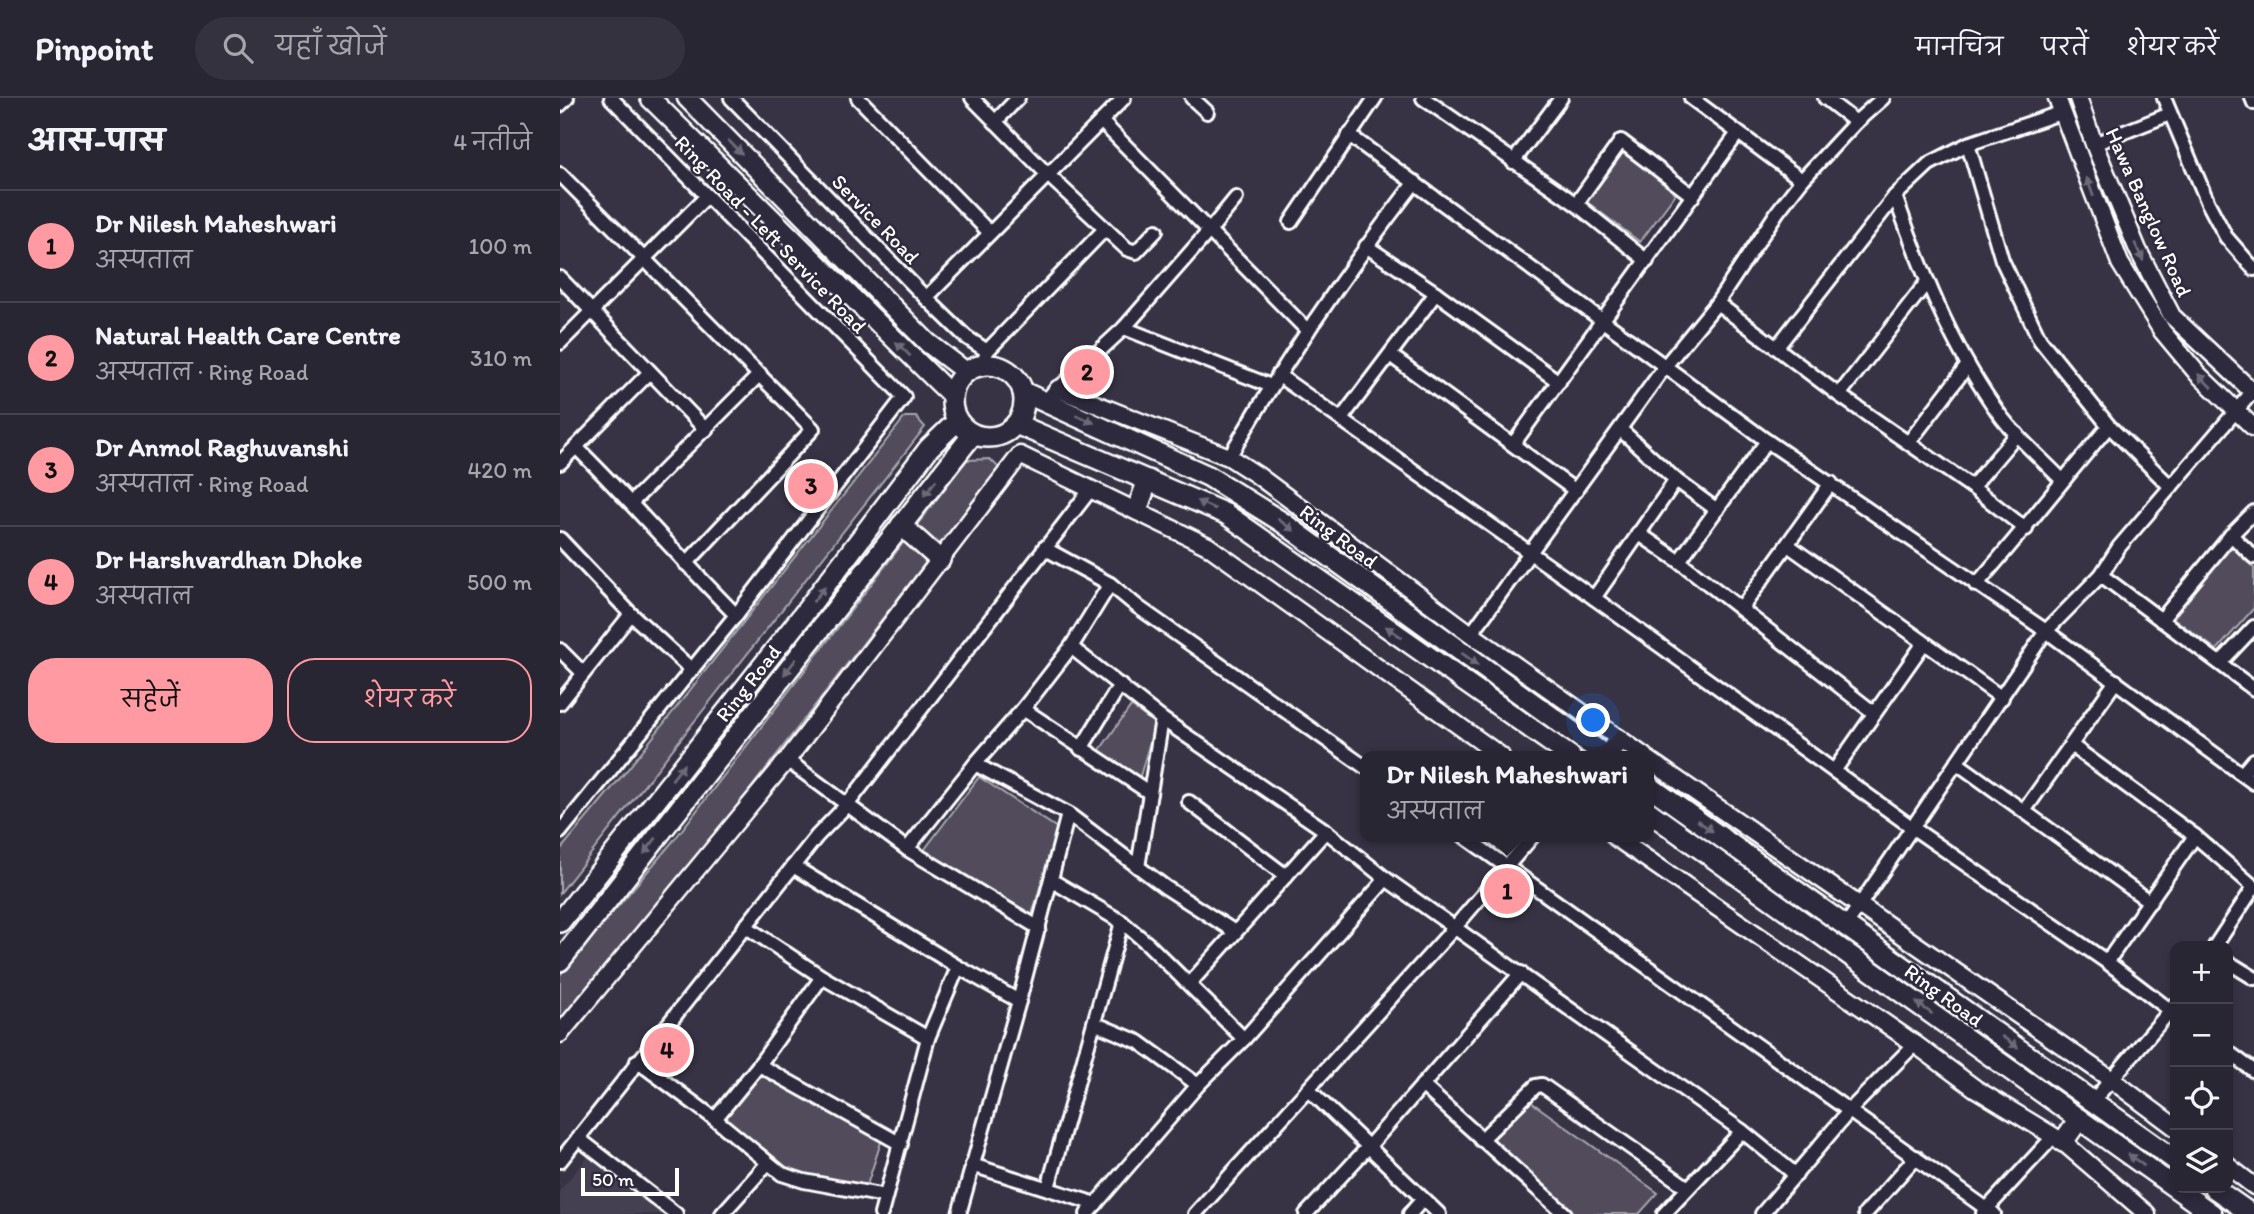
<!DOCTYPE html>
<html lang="hi">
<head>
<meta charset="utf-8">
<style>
	:root { --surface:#292634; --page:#353240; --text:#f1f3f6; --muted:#a5a5ac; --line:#45434f; --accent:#ff9aa2 }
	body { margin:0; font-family:Itim,"Playpen Sans Deva",sans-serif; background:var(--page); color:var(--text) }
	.controls { position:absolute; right:21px; bottom:21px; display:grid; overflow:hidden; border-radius:14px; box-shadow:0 4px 10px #0003 }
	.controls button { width:63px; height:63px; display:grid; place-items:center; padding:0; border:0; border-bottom:2px solid var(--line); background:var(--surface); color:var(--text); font:35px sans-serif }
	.scale { position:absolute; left:21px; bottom:18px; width:98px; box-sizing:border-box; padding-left:7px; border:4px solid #fff; border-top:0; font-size:19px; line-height:24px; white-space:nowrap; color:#fff; -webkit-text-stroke:5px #2f2a3d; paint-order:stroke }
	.you { position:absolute; left:1034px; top:623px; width:24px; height:24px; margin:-18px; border:5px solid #fff; border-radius:50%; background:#1a73e8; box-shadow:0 0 0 10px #1a73e833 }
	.badge { display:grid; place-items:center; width:46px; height:46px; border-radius:50%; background:var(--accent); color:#111; font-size:23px; font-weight:700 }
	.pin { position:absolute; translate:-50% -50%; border:4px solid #fff; box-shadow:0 2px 7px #0006 }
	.popup { position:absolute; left:800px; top:653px; width:294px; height:91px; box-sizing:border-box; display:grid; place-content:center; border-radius:14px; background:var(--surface); filter:drop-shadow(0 2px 5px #0005); font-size:23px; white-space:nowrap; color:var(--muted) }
	.popup b { font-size:26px; color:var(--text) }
	.popup::after { content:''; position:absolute; left:50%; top:100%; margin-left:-14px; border:14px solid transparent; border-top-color:var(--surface) }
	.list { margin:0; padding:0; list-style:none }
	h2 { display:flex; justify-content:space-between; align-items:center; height:91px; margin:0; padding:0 28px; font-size:30px }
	h2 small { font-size:23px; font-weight:400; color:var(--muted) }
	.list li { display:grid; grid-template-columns:46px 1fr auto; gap:21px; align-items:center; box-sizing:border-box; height:112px; padding:0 28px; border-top:2px solid var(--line) }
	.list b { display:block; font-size:26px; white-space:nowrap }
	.list p { margin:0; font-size:23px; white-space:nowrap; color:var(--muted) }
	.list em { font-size:23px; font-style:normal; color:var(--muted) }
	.actions { display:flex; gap:14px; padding:21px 28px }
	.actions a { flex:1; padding:16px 0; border:2px solid var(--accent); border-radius:28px; text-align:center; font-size:24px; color:var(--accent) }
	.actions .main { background:var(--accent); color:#111 }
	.icon { flex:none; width:38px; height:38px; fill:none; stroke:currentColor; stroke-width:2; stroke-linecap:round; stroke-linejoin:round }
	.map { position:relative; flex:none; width:1694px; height:1116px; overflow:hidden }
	header { display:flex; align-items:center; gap:42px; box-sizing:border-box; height:98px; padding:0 35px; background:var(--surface); border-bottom:2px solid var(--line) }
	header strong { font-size:33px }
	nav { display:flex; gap:38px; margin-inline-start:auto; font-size:24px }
	.search { width:490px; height:63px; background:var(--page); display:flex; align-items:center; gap:18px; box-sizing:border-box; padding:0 24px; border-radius:38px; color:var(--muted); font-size:26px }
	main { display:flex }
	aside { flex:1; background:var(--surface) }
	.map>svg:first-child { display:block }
	.built { fill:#444051 }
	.green { fill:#514c5c; stroke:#a8a6ae; stroke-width:2 }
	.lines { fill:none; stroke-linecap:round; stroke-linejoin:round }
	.minor-casing { stroke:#fff; stroke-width:18 }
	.tertiary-casing { stroke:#fff; stroke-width:21 }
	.secondary-casing { stroke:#fff; stroke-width:23 }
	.trunk-casing { stroke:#fff; stroke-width:24 }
	.minor { stroke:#2f2a3d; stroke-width:12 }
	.tertiary { stroke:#2f2a3d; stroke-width:16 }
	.secondary { stroke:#2f2a3d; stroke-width:18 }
	.trunk { stroke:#2f2a3d; stroke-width:19 }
	.oneway { fill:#6d6a77 }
	.labels { text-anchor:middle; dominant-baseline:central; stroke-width:5; stroke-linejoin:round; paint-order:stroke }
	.street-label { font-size:21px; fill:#fff; stroke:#2f2a3d }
</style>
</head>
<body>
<header>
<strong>Pinpoint</strong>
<div class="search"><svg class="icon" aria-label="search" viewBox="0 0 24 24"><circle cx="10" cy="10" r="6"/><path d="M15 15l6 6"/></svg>यहाँ खोजें</div>
<nav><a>मानचित्र</a><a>परतें</a><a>शेयर करें</a></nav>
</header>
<main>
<aside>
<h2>आस-पास<small>4 नतीजे</small></h2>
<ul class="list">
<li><span class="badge">1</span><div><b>Dr Nilesh Maheshwari</b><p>अस्पताल</p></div><em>100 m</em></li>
<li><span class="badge">2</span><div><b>Natural Health Care Centre</b><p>अस्पताल · Ring Road</p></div><em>310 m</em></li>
<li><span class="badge">3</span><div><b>Dr Anmol Raghuvanshi</b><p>अस्पताल · Ring Road</p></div><em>420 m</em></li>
<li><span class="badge">4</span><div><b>Dr Harshvardhan Dhoke</b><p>अस्पताल</p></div><em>500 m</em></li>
</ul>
<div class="actions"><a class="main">सहेजें</a><a>शेयर करें</a></div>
</aside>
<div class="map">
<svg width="1694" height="1116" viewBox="0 0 1694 1116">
	<rect width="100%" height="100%" fill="#373345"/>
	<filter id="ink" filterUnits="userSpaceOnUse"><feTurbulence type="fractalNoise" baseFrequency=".0143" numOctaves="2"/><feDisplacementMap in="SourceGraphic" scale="14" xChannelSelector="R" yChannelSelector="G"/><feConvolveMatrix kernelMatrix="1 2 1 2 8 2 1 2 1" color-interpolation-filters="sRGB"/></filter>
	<g filter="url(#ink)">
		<polygon class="built" points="32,1054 106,1116 0,1116 0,1092"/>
		<g class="green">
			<polygon points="1063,55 1117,94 1080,144 1027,104"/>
			<polygon points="345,319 356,319 365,329 0,795 0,752 67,672"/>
			<polygon points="430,361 439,370 191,690 0,927 0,877 114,742 407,362"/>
			<polygon points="1671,448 1694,470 1694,510 1657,552 1609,517"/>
			<polygon points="571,608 595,626 578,685 537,656"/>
			<polygon points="419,679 497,730 470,824 362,755"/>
			<polygon points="200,974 322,1041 305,1093 246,1083 213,1068 160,1022"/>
			<polygon points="967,1001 1098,1095 1079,1116 1006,1116 928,1045"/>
		</g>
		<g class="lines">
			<g class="minor-casing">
				<g id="minor">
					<polyline points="171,0 366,200 406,239 427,253 423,267"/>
					<polyline points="298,0 430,135"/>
					<polyline points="412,0 488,77 567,151 576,154 596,133"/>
					<polyline points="632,0 647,14"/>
					<polyline points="863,0 1016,106 1087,163"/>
					<polyline points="1131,0 1242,82"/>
					<polyline points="1265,0 1296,24"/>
					<polyline points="1604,0 1648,105 1666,139 1694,171"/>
					<polyline points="1692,0 1694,5"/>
					<polyline points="0,7 7,0"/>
					<polyline points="541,23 748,233"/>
					<polyline points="435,24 458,0"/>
					<polyline points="789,37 1207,343 1486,533 1694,685"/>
					<polyline points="1408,46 1442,162 1480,242 1549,328 1611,389"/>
					<polyline points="1534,46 1610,16"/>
					<polyline points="953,64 1001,0"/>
					<polyline points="0,76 253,331 126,466"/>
					<path d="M1335,98C1361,171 1389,243 1433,307C1451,335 1479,358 1502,382"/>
					<polyline points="1016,106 1061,43 1133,98"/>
					<polyline points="731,124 815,0"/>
					<polyline points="806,148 876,195 999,284"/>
					<polyline points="0,180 146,332"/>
					<polyline points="366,200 564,0"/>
					<polyline points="1157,205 1279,297 1412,389 1466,431"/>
					<polyline points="564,230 711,288"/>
					<polyline points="0,245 147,98"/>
					<polyline points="1217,249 1335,98 1369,66 1408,46 1503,14"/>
					<polyline points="427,253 545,131"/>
					<polyline points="830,257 1016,393"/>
					<polyline points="718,277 1034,500 1353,730 1547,864 1615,916"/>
					<polyline points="498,291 564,230 650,132 676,100"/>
					<polyline points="1279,297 1367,184"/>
					<polyline points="781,321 876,195"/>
					<polyline points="1061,332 1116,382 1157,412"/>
					<polyline points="1349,344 1408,267"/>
					<polyline points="954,345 1178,35"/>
					<path d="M16,349C71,403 121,462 176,517"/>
					<path d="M669,359C725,263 787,172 855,84"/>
					<polyline points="0,365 90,274"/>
					<polyline points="1412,389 1457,336"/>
					<polyline points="72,404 200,276"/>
					<polyline points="1078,435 1119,463 1314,615"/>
					<polyline points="1671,437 1694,459"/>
					<polyline points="0,441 71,516 132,572"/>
					<polyline points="1228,447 1442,600"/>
					<polyline points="484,450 550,486 578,509 805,669"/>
					<polyline points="1119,463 1207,343"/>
					<polyline points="1541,477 1694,591"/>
					<path d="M1416,487C1462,435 1504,380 1549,328"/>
					<polyline points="1034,500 1116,382"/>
					<polyline points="1181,511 1271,385"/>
					<polyline points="1601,522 1671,437 1694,414"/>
					<polyline points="911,536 1106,267 1157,205 1218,113 1242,82 1296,24 1323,0"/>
					<polyline points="511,549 602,621 766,733 826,781 1182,1033 1236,1077"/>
					<polyline points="0,552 23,575"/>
					<polyline points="1660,565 1694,529"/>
					<polyline points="0,605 71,516"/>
					<polyline points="463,611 590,695 602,621"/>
					<polyline points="1511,647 1635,738 1694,789"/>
					<polyline points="521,651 560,587"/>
					<polyline points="227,662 347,751 479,830"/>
					<polyline points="1397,665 1590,804"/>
					<polyline points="415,666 508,716 605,789 675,834"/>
					<polyline points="1274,673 1364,545"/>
					<polyline points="1683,675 1694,662"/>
					<polyline points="629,704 726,778"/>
					<polyline points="1464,713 1556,583"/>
					<polyline points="0,734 176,517 344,299 51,0"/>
					<polyline points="905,739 1434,1116"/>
					<polyline points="347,751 415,666 463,611 511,549 550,486"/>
					<polyline points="233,768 398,869 459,903"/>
					<polyline points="578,769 590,695"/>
					<polyline points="491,782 562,824 588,846 684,941"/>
					<polyline points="1286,827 1486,533 1541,477 1559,449 1694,292"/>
					<polyline points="185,828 262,879 368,940"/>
					<polyline points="1655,848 1694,789"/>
					<polyline points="1547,864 1635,738"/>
					<polyline points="1668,864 1694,880"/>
					<polyline points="630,885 766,733"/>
					<polyline points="536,926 579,944 638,987"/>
					<polyline points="1668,954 1694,973"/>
					<polyline points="77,963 155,1021 222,1076 244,1083 325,1098"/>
					<polyline points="199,967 341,1046"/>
					<polyline points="862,987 1005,1116"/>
					<polyline points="749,992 879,1116"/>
					<polyline points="1533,1003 1615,907"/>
					<polyline points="155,1021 199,967 262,879"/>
					<polyline points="18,1040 116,1116"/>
					<polyline points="921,1042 976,988 982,987 1128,1090"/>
					<polyline points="0,1063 257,738 287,707 531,391"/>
					<polyline points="412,1067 536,1106"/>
					<polyline points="488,1090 562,824"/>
					<polyline points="1423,1115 1494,1038"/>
					<polyline points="162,1116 207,1066"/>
					<polyline points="321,1116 368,940 398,869"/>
					<polyline points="399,1116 459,903 508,716"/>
					<polyline points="527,1116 638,987 684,941 826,781"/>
					<polyline points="635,1116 895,829 972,739"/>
					<polyline points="746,1116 809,1048 961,875"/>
					<polyline points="850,1116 863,1101"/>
					<polyline points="1104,1116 1182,1033"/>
					<polyline points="1202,1116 1290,1012 1355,946"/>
					<polyline points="1305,1116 1356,1059"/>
				</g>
			</g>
			<g class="tertiary-casing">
				<g id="tertiary">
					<polyline points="1497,0 1560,165 1602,233 1637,275 1694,330"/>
					<polyline points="1518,0 1534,46 1578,152 1612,218 1694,295"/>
					<polyline points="487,305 498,291 669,359 697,377 911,536 1084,658"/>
					<polyline points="1089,662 1552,982 1615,1029"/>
					<polyline points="1055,739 1355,946 1416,991 1503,1044 1587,1116"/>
					<polyline points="0,936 227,662 460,357 648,448 941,658"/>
					<polyline points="1668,1068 1694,1088"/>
				</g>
			</g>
			<g class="secondary-casing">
				<g id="secondary">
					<polyline points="90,0 392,298"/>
					<polyline points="127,0 368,245 406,274"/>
				</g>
			</g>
			<g class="trunk-casing">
				<g id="trunk">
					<circle cx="428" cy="303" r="36"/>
					<polyline points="463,294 648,378 722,424 1046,658"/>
					<polyline points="456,326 666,416 1010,658"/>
					<polyline points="577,412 588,382"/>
					<polyline points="341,427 380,462"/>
					<polyline points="1048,658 1058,641"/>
					<polyline points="1089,688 1615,1062"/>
					<polyline points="1089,714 1652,1116"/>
					<polyline points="0,824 242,518 369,350 397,323"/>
					<polyline points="0,863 413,336"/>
					<polyline points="1503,1044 1519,1021"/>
					<polyline points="1654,1090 1691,1116"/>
				</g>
			</g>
			<use href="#minor" class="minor"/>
			<use href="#tertiary" class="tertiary"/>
			<use href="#secondary" class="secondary"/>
			<use href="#trunk" class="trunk"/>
		</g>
		<defs><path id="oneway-solid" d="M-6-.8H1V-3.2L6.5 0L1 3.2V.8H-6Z" transform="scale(1.75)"/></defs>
		<g class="oneway">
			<use href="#oneway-solid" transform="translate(175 49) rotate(45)"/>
			<use href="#oneway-solid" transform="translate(1530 89) rotate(-110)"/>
			<use href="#oneway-solid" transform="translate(1579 154) rotate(65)"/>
			<use href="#oneway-solid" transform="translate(343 251) rotate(-136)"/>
			<use href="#oneway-solid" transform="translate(1645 283) rotate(-135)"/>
			<use href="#oneway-solid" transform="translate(525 321) rotate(23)"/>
			<use href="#oneway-solid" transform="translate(370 390) rotate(128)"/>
			<use href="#oneway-solid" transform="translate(646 407) rotate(-156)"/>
			<use href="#oneway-solid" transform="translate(726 427) rotate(36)"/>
			<use href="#oneway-solid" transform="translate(259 496) rotate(-53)"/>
			<use href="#oneway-solid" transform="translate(834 534) rotate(-145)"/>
			<use href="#oneway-solid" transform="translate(910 561) rotate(36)"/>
			<use href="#oneway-solid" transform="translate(230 569) rotate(128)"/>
			<use href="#oneway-solid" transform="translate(118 674) rotate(-52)"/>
			<use href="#oneway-solid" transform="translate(1145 728) rotate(35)"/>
			<use href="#oneway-solid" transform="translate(90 748) rotate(128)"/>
			<use href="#oneway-solid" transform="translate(1364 910) rotate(-144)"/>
			<use href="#oneway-solid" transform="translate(1450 944) rotate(35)"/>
			<use href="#oneway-solid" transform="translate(1576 1062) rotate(-144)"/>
		</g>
	</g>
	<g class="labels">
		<g class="street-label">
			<text transform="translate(1589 114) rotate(66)">Hawa Banglow Road</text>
			<text transform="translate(316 121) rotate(46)">Service Road</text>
			<text transform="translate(211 136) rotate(46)">Ring Road - Left Service Road</text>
			<text transform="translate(779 438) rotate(37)">Ring Road</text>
			<text transform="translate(188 585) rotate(-52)">Ring Road</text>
			<text transform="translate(1384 897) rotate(36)">Ring Road</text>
		</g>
	</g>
</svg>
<div class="controls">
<button>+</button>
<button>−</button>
<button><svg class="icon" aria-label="locate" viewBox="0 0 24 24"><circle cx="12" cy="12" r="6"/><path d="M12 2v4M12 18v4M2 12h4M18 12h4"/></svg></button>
<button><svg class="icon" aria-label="layers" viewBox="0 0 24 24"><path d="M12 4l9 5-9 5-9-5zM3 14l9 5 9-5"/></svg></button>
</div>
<div class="scale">50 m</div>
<div class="you"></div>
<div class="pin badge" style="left:947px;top:793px">1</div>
<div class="popup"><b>Dr Nilesh Maheshwari</b>अस्पताल</div>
<div class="pin badge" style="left:527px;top:274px">2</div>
<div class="pin badge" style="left:251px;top:388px">3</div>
<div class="pin badge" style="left:107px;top:952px">4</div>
</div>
</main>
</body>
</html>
